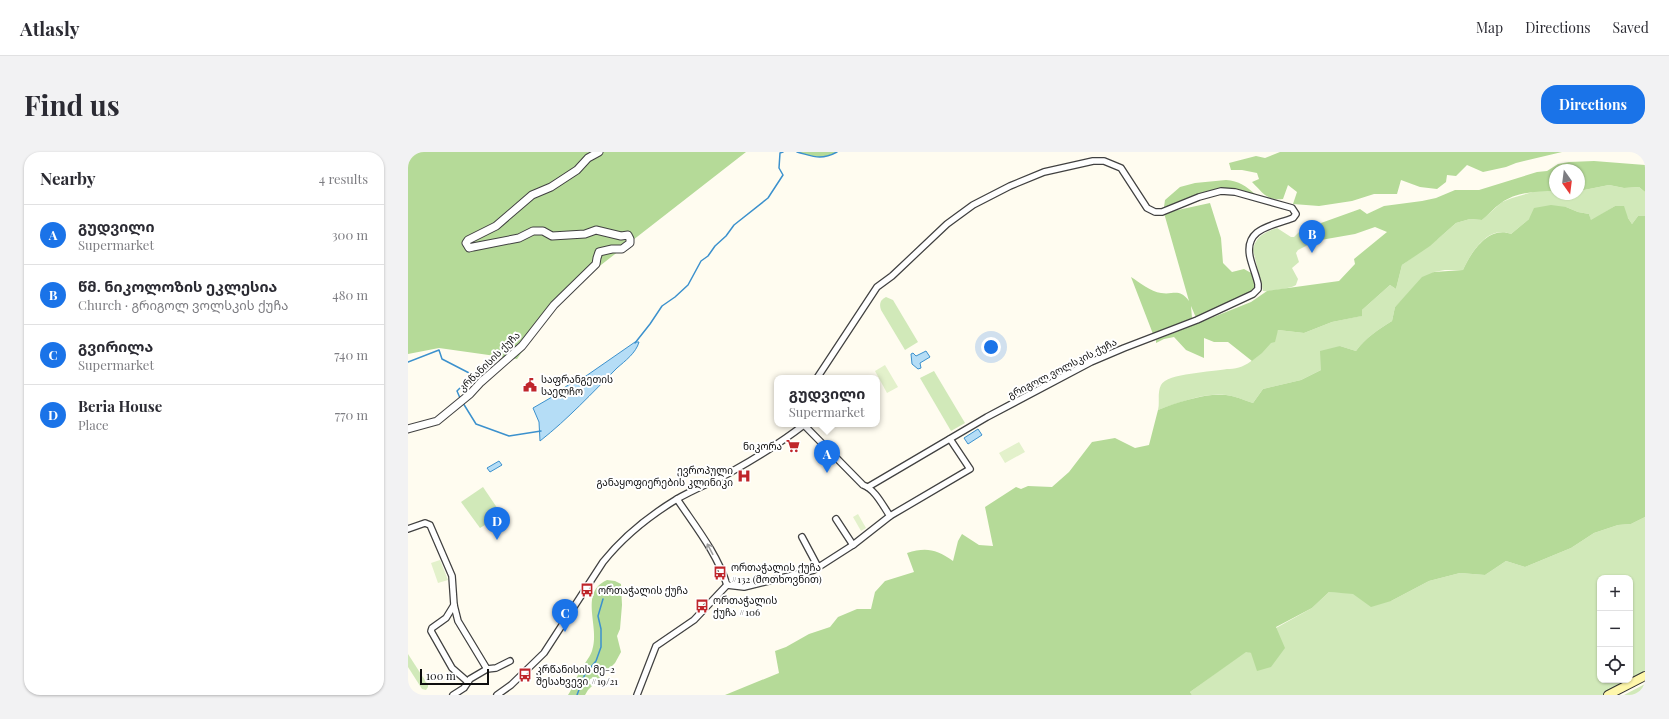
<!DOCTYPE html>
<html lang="en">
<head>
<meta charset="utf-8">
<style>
	:root { --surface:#fff; --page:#f2f2f3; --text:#2b2b33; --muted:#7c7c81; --line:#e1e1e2; --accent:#1a73e8 }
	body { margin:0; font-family:"Playfair Display","Noto Sans Georgian",serif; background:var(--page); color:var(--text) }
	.controls { position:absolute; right:12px; bottom:12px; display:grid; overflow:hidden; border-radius:8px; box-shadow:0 1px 3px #0004 }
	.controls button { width:36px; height:36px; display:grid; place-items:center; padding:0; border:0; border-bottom:1px solid var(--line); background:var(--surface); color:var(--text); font:20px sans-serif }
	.compass { position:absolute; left:1141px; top:12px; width:36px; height:36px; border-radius:50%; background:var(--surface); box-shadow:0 1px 3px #0004; rotate:166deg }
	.scale { position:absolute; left:12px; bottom:10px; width:69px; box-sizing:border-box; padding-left:4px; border:2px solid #0e0e0e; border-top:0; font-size:11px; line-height:14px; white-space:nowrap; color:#0e0e0e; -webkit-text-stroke:3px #fff; paint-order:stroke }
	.you { position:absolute; left:583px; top:195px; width:14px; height:14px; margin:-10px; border:3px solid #fff; border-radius:50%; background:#1a73e8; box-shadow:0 0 0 6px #1a73e833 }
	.badge { display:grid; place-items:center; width:26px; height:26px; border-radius:50%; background:var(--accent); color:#fff; font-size:13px; font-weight:700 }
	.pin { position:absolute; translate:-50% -33px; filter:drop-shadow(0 1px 2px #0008) }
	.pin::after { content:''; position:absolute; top:21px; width:14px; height:12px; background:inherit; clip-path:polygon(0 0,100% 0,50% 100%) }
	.popup { position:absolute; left:366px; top:223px; width:106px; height:52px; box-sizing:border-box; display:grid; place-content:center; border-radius:8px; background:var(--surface); filter:drop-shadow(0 1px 3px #0005); font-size:13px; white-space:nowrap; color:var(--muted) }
	.popup b { font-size:15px; color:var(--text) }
	.popup::after { content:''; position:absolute; left:50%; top:100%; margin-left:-8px; border:8px solid transparent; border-top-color:var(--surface) }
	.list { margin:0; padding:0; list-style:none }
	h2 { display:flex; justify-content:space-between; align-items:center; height:52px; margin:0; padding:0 16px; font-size:17px }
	h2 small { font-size:13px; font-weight:400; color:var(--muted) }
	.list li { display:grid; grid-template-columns:26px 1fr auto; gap:12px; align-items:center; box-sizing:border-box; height:60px; padding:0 16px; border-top:1px solid var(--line) }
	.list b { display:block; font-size:15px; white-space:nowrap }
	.list p { margin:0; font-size:13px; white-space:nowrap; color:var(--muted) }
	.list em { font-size:13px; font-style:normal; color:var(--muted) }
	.icon { flex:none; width:22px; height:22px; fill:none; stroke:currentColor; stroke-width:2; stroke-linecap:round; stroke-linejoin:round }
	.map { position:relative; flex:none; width:1237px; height:543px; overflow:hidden; border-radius:16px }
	header { display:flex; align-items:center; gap:24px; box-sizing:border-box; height:56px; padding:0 20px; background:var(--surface); border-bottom:1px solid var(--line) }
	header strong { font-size:19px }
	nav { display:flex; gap:22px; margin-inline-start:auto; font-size:14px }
	.intro { display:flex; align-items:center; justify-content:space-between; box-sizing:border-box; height:96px; padding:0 24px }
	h1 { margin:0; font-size:28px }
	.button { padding:10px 18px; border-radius:16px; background:var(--accent); color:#fff; font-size:14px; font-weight:700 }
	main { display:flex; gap:24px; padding:0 24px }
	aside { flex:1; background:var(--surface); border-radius:16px; box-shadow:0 1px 3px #0004 }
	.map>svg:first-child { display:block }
	.green { fill:#d1e9b9; fill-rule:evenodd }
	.forest { fill:#b5da98 }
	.pitch { fill:#e3f1cb }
	.water { fill:#b5ddf6; stroke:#3c91cd }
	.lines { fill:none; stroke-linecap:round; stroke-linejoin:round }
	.stream { stroke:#3c91cd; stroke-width:1.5 }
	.minor-casing { stroke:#414141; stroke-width:8 }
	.tertiary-casing { stroke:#414141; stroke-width:9 }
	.secondary-casing { stroke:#303030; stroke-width:10 }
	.minor { stroke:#fff; stroke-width:5.5 }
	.tertiary { stroke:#fff; stroke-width:7 }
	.secondary { stroke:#fef7ab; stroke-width:8 }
	.oneway { stroke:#9f9f9f }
	.labels { text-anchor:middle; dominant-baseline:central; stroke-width:4; stroke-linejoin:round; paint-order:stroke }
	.street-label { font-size:10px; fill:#0e0e0e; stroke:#fff }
	.poi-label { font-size:10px; fill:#0e0e0e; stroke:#fff; text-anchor:start }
</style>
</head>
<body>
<header>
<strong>Atlasly</strong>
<nav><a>Map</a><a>Directions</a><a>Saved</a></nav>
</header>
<div class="intro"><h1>Find us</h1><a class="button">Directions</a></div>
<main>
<aside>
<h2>Nearby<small>4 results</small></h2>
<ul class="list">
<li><span class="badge">A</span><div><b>გუდვილი</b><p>Supermarket</p></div><em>300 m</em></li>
<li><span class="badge">B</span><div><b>წმ. ნიკოლოზის ეკლესია</b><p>Church · გრიგოლ ვოლსკის ქუჩა</p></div><em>480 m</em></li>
<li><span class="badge">C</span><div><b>გვირილა</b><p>Supermarket</p></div><em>740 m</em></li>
<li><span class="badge">D</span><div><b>Beria House</b><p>Place</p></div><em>770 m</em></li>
</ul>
</aside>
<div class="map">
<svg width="1237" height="543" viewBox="0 0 1237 543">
	<rect width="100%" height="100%" fill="#fffcf0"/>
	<g class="green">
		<path d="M1201,33L1216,36L1231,35L1237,40V64H1230L1224,72L1220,66L1207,54L1183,69L1181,62L1170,60L1158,55L1121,67L1103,82C1081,72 1063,100 1055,118H1037L1026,120L1006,135L987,155L984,169C970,178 958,185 948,199L932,194L913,218L893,228L855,237L845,251C836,248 827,244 818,243C798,240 769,251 750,258C752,250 749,241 753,233C759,221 805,220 819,217C841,219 860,195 870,178L896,181L924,170L953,164L954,158L982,133L988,137L994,113L1031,86L1048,71L1062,67L1074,68L1094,50L1104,46L1128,39H1147V42H1171V39Z"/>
		<path d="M869,76L883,85H886L892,79H900L904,86L902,92L890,98L888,101L891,110L884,116L890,127C890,127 888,133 888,133C885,136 859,140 855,139L845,98C847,85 857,80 869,76Z"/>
		<path d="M478,145L485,148L510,190L497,198L473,158C471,152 472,148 478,145Z"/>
		<polygon points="526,219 557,271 543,279 512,226"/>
		<polygon points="75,335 94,363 72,376 53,350"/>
		<path d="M1237,365V522L1200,543H784L782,540L838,499L843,501L868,476L904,456L921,440L945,441L983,449L1021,429L1052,421L1077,423L1098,409L1117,415L1163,396L1186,381L1210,373L1223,372ZM1192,426H1222V528H1192Z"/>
		<polygon points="0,502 20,533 20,535 18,538 14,537 0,515"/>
		<polygon points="1237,532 1237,543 1216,543"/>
	</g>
	<g class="forest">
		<polygon points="0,0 338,0 166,134 142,159 109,207 31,196 0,202"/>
		<path d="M389,0H429C412,9 405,4 389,0Z"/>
		<path d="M872,0H1154L1108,11L1098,15L1075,20L1059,13L1048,24L1039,23L1038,30L1029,37L1012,35L993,28L989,42H966L944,49L911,54L885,52L889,40L880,33L875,47C859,49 855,41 844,30L851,27L849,21L834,18H823L821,11L848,4L857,6Z"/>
		<path d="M1186,9L1237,13V40L1231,35L1216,36L1201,33L1171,39V18H1147V39C1129,39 1108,40 1093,51C1086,56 1080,63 1074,68L1062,67L1048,71L1022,94L994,113L988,137L982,133L954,158V164L924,170L896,181L870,178L867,190L863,191L854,201L844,209L820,190H806L796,186V206L778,198L766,185L756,187L748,191V188L843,150L859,139L931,129L947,112L946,107L979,80L967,75L947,82L907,89L913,71L952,57L959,62L976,54L1014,49L1028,46L1047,38H1071L1129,20L1139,19L1150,12L1161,10Z"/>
		<path d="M818,28C831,29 838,34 848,43L821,37L756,55L757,48L772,35L787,31Z"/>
		<path d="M802,51L813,86L815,111L824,120L836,117L845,122L850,137L789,168L783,154L784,166L745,182L723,125C731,130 743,140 753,141C766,143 771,136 781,149L756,61Z"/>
		<path d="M1143,53L1158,55L1170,60L1181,62L1183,68L1207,54H1216L1220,66L1224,72L1230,64H1237V365L1223,372L1210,373L1186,381L1163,396L1117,415L1098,409L1077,423L1052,421L1021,429L983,449L963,455L945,442L921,440L904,456L868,475L877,496L863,515L849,519L843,501L838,500L782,540L784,543H317L371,521L367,499L378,495L401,482L422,475L430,465L449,457H463L467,440L477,429L506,420L499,401C518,395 528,397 545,409L550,389L554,382L571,393L585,394L577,355L608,335L613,337L620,334L644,335L661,320L684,290L707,286L727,296L741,293L750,258C770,250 797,241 818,243C827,244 836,248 845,251L855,237L893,228L913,218L912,199L932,194L948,199C958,185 970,178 984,169L987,155L1014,125L1026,120L1055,118C1063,100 1081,73 1103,82L1121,67L1126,56Z"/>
		<path d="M199,428L207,429L213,432L214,453L212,477L209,484L213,500L207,511L180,538L177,543H160C165,536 167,528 171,521C175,513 181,507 184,499C193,475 170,441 199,428Z"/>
	</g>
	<g class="pitch">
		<polygon points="477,213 490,235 479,241 467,219"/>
		<polygon points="611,290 617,300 597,311 591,301"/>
		<polygon points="450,362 458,376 453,379 445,365"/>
		<polygon points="32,408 40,428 30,431 23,411"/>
	</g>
	<g class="water">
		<path d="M227,190H231C228,201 217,209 209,216C184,241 160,267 132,289L131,270L125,256L144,245L160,233L178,224Z"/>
		<polygon points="518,199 522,205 512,211 513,216 510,217 504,212 503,202 505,201 508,204"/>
		<polygon points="570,277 574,283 560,292 556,286"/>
		<polygon points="91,309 94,313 82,320 79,316"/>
	</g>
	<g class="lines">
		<g class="stream">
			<path d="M389,0C405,4 412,9 429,0"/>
			<polyline points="227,191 242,172 254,154 267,145 280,133 293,109 300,104 307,94 318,84 326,73 360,46 375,23 371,16 372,1 375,0"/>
			<polyline points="0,210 31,198 34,207 65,223 49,239 52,246"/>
			<polyline points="55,251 68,272 101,284 133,279"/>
			<polyline points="169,543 177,522 188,509 193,495 193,477 190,464 195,447"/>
		</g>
		<g class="minor-casing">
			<g id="minor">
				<path d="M409,226L469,135L484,124L539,72L565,53L602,34L636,20L685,9H696L713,16L739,56L747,60H754L791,45L813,39L827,40L884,56L888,62L885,66C864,74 836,76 842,105C844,114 848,123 850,132V137L845,142L789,168L716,196L683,210L579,265L460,335"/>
				<path d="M396,273L455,333C467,337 475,354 482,364"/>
				<path d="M269,347C287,374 309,401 319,433"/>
				<polyline points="428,367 445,393"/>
				<polyline points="0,377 17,371 22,373 44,424 46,453 50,469 79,517"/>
				<polyline points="394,385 410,415"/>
				<polyline points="319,433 336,435 406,418 445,393 482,364 562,317 542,287"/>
				<polyline points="46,453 38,466 24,476 23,479 44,516 60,530"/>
				<polyline points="45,543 56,536 62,527 79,517 88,516 102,509"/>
				<path d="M89,543L103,533L136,501L195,410C215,385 241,364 269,347C286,337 305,330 323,320C348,306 374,290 397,272"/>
				<polyline points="229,543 248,494 286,468 319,433"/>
			</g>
		</g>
		<g class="tertiary-casing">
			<polyline id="tertiary" points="0,277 29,269 62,242 73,230 114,194 146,153 188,112 189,106 191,100 204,97 214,97 222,91 222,87 220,83 213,84 188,78 177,82 144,84 135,79 125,79 111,86 65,95 61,96 58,91 60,88 88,74 124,43 143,35 169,18 180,6 191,0"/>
		</g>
		<g class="secondary-casing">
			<polyline id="secondary" points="1200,543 1237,524"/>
		</g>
		<use href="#minor" class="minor"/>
		<use href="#tertiary" class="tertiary"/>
		<use href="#secondary" class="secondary"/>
	</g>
	<defs><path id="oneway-shaft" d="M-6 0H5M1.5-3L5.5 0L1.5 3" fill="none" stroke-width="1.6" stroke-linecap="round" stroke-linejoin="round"/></defs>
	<use class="oneway" href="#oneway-shaft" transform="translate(302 397) rotate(-118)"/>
	<defs>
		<g id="civic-bare" transform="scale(1.08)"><path d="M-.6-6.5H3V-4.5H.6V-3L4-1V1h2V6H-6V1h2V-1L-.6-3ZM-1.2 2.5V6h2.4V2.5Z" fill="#bf262b" stroke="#fff" stroke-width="2.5" paint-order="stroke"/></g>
		<g id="supermarket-bare" transform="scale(1.08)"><path d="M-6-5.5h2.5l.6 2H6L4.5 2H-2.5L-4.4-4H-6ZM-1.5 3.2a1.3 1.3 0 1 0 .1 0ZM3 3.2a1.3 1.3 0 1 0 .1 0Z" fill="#bf262b" stroke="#fff" stroke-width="2.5" paint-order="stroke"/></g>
		<g id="hospital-bare" transform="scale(1.08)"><path d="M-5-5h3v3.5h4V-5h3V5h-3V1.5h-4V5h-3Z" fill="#bf262b" stroke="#fff" stroke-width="2.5" paint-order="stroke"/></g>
		<g id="bus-bare" transform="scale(1.08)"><path d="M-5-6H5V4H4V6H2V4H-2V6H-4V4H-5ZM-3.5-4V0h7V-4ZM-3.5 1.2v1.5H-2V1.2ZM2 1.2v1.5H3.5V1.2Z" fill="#bf262b" stroke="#fff" stroke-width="2.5" paint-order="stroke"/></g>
	</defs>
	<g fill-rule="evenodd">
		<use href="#civic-bare" x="122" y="233"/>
		<use href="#supermarket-bare" x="385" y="294"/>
		<use href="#hospital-bare" x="336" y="324"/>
		<use href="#bus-bare" x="312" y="421"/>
		<use href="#bus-bare" x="179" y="438"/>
		<use href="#bus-bare" x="294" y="454"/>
		<use href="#bus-bare" x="117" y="523"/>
	</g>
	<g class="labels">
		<g class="street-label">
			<text transform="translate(81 209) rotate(-44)">კრწანისის ქუჩა</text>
			<text transform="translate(654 216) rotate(-27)">გრიგოლ ვოლსკის ქუჩა</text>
		</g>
		<g class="poi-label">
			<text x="133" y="227">საფრანგეთის<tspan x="133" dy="12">საელჩო</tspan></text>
			<text x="374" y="294" text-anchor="end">ნიკორა</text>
			<text x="325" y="318" text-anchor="end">ევროპული<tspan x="325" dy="12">განაყოფიერების კლინიკი</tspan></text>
			<text x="323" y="415">ორთაჭალის ქუჩა<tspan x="323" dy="12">#132 (მოთხოვნით)</tspan></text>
			<text x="190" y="438">ორთაჭალის ქუჩა</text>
			<text x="305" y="448">ორთაჭალის<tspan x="305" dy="12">ქუჩა #106</tspan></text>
			<text x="128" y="517">კრწანისის მე-2<tspan x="128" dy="12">შესახვევი #19/21</tspan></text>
		</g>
	</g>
</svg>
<div class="controls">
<button>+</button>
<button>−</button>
<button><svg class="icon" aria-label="locate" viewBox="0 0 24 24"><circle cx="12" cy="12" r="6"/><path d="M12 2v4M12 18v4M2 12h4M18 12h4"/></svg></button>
</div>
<svg class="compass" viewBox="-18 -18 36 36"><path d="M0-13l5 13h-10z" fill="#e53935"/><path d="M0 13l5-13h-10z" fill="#7c7c81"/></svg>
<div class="scale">100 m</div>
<div class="you"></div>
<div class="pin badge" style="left:419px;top:321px">A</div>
<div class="popup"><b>გუდვილი</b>Supermarket</div>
<div class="pin badge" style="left:904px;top:101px">B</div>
<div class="pin badge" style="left:157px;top:480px">C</div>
<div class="pin badge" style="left:89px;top:388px">D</div>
</div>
</main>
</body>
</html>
